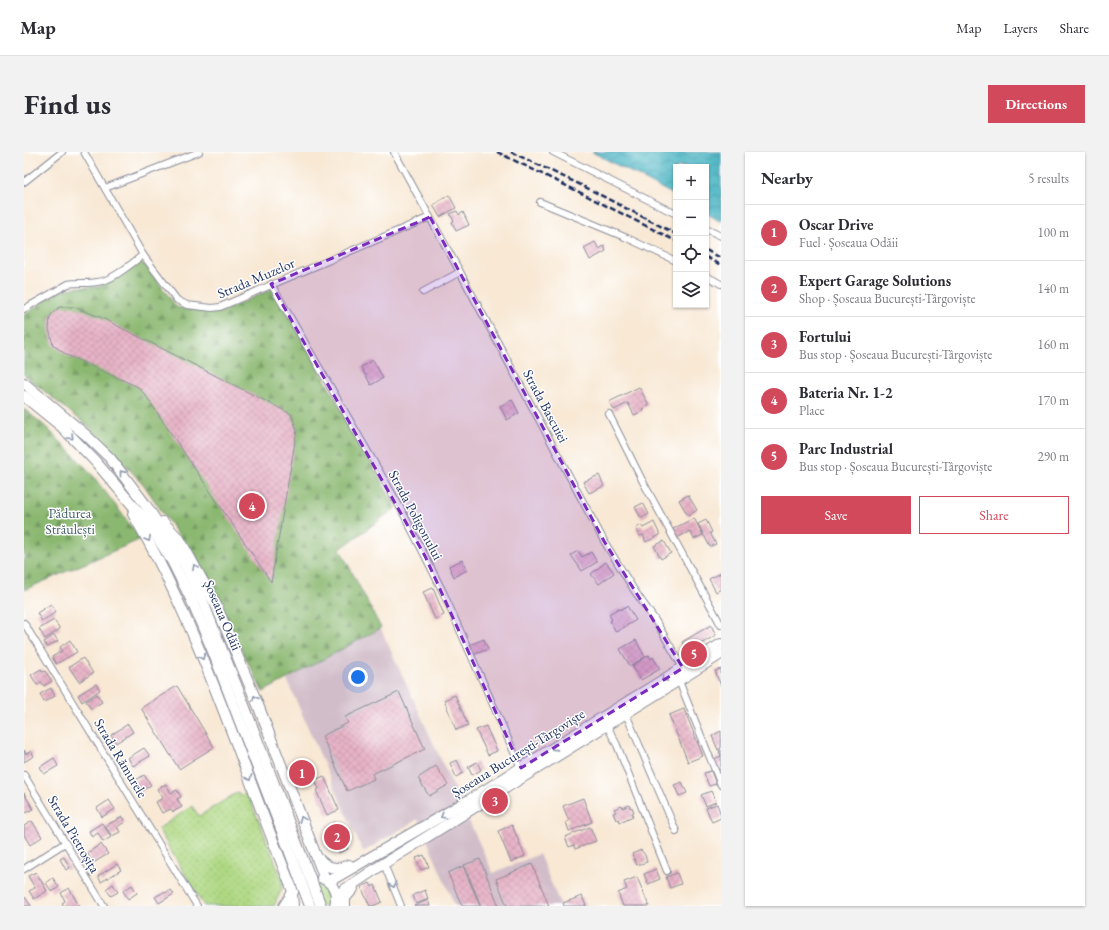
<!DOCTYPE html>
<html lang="en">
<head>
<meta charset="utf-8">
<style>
	:root { --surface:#fff; --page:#f2f2f3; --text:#2b2b33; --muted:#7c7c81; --line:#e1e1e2; --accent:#d1495b }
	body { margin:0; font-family:"EB Garamond",serif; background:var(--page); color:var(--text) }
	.controls { position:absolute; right:12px; top:12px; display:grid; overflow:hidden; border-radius:0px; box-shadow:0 1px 3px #0004 }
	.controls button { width:36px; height:36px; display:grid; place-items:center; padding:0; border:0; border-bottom:1px solid var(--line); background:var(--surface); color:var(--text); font:20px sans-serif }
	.you { position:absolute; left:334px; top:525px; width:14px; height:14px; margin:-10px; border:3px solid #fff; border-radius:50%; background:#1a73e8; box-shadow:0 0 0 6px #1a73e833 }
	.badge { display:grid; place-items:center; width:26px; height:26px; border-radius:50%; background:var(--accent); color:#fff; font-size:13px; font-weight:700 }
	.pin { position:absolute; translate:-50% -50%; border:2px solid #fff; box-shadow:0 1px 4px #0006 }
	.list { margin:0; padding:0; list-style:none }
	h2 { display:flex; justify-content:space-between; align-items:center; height:52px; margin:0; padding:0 16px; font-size:17px }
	h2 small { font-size:13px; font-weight:400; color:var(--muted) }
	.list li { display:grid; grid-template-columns:26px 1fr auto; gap:12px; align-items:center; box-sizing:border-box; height:56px; padding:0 16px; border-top:1px solid var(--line) }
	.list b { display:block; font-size:15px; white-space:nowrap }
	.list p { margin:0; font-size:13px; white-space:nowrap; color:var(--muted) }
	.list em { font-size:13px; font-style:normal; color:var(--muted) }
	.actions { display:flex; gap:8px; padding:12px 16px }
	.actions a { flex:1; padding:9px 0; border:1px solid var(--accent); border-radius:0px; text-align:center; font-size:14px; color:var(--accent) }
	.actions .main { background:var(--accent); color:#fff }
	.icon { flex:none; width:22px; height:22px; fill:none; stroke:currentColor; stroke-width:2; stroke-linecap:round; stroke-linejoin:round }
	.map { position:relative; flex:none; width:697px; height:754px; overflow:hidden; border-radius:0px }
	header { display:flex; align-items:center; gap:24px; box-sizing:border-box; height:56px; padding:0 20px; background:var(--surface); border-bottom:1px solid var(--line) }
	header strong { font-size:19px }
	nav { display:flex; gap:22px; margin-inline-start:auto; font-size:14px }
	.intro { display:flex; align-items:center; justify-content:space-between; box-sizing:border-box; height:96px; padding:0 24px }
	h1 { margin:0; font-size:28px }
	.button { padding:10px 18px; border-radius:0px; background:var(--accent); color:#fff; font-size:14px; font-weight:700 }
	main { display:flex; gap:24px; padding:0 24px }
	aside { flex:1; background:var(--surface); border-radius:0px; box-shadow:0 1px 3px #0004 }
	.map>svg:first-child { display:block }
	.industrial { fill:#d1bdc9 }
	.grass { fill:url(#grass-dots); stroke:#658470 }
	.forest { fill:url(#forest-firs); stroke:#537468 }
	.water { fill:url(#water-waves); stroke:#317290 }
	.building { fill:url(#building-cross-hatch) }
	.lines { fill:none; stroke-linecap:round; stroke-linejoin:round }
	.street-casing { stroke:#8a8c99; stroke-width:8 }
	.primary-casing { stroke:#8a8c99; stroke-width:12 }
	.street { stroke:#fff; stroke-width:6 }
	.primary { stroke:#fff; stroke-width:10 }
	.rail { stroke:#1b2f5e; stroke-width:2.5; stroke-dasharray:6 3; stroke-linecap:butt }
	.primary-bridge-casing { stroke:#8a8c99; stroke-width:12; stroke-linecap:butt }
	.primary-bridge { stroke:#fff; stroke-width:10 }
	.oneway { stroke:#8d97ae }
	.marked { fill:#7b2cbf; fill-opacity:0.2; stroke:#7b2cbf; stroke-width:3; stroke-dasharray:8 5; stroke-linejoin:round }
	.labels { text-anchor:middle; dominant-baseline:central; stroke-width:3; stroke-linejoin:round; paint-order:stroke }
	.street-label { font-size:14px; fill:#1b2f5e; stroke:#fff }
	.park-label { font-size:14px; fill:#476269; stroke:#fff }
</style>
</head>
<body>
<header>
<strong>Map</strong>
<nav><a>Map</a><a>Layers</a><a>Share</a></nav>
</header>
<div class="intro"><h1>Find us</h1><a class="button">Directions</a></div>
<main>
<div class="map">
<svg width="697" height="754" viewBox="0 0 697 754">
	<defs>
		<pattern id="grass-dots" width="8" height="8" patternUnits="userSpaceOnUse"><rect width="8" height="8" fill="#afd883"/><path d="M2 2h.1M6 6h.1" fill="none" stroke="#96ba74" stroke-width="1.8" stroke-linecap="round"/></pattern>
		<pattern id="forest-firs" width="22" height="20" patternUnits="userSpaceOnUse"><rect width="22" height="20" fill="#8bb871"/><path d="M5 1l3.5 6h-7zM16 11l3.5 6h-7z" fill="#719660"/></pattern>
		<pattern id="water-waves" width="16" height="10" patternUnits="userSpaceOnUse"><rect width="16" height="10" fill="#47b4c2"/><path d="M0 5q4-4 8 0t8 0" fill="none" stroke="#3a93a1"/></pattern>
		<pattern id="building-cross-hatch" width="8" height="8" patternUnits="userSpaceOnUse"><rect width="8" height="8" fill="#e7b3c6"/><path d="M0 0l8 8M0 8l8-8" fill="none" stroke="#c69aac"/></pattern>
	</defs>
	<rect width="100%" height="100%" fill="#fff"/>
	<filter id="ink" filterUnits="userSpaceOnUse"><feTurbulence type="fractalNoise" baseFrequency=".025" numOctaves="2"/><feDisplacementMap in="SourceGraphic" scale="8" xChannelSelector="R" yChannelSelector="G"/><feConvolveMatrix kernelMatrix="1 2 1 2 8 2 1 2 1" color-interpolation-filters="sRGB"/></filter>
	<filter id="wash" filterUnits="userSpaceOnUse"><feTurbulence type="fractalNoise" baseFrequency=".012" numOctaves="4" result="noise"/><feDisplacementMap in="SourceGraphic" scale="16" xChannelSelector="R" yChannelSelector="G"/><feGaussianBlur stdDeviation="0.9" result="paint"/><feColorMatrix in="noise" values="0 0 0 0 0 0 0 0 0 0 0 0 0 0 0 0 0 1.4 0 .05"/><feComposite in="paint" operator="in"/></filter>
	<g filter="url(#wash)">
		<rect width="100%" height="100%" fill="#f8e8d4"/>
		<polygon class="industrial" points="356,475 469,721 515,702 537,754 431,754 394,667 339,700 263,528"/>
		<g class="grass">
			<polygon points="214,640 217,644 223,640 258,726 258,736 250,754 180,754 134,677 168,654 175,664"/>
			<path d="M287,733C300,733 309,741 301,754H280C276,746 279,737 287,733Z"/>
		</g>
		<g class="forest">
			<polygon points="114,110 116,110 121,113 152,154 155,156 197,160 250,136 372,356 316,397 357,476 239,540 200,464 156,386 120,333 65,275 0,223 0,163 34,140 52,135 75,135"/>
			<polygon points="0,257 21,274 67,321 117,387 0,438"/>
		</g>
		<polygon class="water" points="568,0 697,0 697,70 682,61 682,15 652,15 652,44"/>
		<g id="blocks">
			<g class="building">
				<polygon points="425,43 432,56 416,65 409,53"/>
				<polygon points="433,59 435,63 439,60 445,73 432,79 428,70 430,69 426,62"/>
				<polygon points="571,90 575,97 580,94 582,99 566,108 560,96"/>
				<polygon points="35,155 50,155 76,165 267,262 273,278 247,430 122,244 114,235 43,203 29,193 25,177 26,164"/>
				<polygon points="349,208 359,226 347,233 337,215"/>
				<polygon points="615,235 625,253 618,257 619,259 610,263 604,251 590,258 585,250"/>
				<polygon points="488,248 495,261 483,268 476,254"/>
				<polygon points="575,323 580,334 565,341 559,330"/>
				<polygon points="664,343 673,358 664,364 655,348"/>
				<polygon points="619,351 625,362 617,366 611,355"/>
				<polygon points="670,366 679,383 670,387 666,379 653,386 649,377"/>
				<polygon points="682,368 688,380 686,381 692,392 686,395 674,372"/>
				<polygon points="630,370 636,383 622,390 619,383 616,384 612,376 617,373 619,376"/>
				<polygon points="640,389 647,401 637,407 630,394"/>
				<polygon points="554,399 558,405 567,400 573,410 558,419 547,403"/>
				<polygon points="438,408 443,418 430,425 425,414"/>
				<polygon points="582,410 590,421 575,432 567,422"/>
				<polygon points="697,421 697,437 692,440 685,427"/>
				<polygon points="409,436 420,463 411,467 399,440"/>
				<polygon points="27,452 32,460 18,469 13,461"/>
				<polygon points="603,454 612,468 592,480 586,469 588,468 585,462 595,456 596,458"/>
				<polygon points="30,468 36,477 21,487 15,477"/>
				<polygon points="687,473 692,483 663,500 658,490"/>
				<polygon points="30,483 34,489 23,495 20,490"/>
				<polygon points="460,487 464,497 449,503 445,493"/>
				<polygon points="46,488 53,500 32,512 28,505 38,499 36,495"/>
				<polygon points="612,488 621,505 606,514 596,497"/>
				<polygon points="625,503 627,507 629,505 636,517 617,528 608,514"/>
				<polygon points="59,506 69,521 55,530 45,515"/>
				<polygon points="17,517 19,520 21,519 28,529 20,534 17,530 13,533 7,523"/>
				<polygon points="697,517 697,534 691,519"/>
				<polygon points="72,532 76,538 58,550 54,543"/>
				<polygon points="153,534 190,595 155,617 117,556"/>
				<polygon points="27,536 31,544 20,550 16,542"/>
				<polygon points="375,540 401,597 348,622 350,627 323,639 298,584 324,571 321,565"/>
				<polygon points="73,542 78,550 67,557 62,549"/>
				<polygon points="431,543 444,573 432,578 420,548"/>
				<polygon points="660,557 679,604 664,610 645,563"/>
				<polygon points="104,572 109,580 92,591 87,583"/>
				<polygon points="462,574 473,599 464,603 452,578"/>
				<polygon points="697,579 697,596 694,598 688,584"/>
				<polygon points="120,596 126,604 109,614 104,606"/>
				<polygon points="0,598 2,602 7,599 10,604 0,610"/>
				<polygon points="697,598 697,617 694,619 690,607 697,604 695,599"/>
				<polygon points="30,606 34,614 20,622 16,615"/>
				<polygon points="433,608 439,621 432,625 426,611"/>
				<polygon points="453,610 457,618 448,623 444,615"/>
				<polygon points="412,614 424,633 405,644 394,626"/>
				<polygon points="687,619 692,632 685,634 680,621"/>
				<polygon points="120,623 127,633 116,640 109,630"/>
				<polygon points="300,624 315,658 303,663 292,638 295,637 291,628"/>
				<polygon points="658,630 663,641 655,644 650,633"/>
				<polygon points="142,632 147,641 153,638 157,645 153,647 158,655 149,660 147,657 138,661 132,650 139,646 133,637"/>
				<polygon points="687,639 692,650 682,654 677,643"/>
				<polygon points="0,641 9,657 2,661 0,657"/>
				<polygon points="559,646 568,670 545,679 542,670 545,669 539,654"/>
				<polygon points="85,648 91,657 78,665 73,656"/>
				<polygon points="693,652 697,663 697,666 688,670 682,656"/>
				<polygon points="605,653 606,656 608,655 610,660 608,661 609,664 596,670 595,667 592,668 589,661 592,660 590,657 598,654 599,656"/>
				<polygon points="98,665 101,670 93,675 96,680 88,684 81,674"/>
				<polygon points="8,669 18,685 6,693 0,683 0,674"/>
				<polygon points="311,670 324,697 315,701 303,674"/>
				<polygon points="78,671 87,685 79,690 74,681 68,685 65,679"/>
				<polygon points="488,673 501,704 487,710 474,679"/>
				<polygon points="566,675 572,689 551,697 550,693 545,695 541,685"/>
				<polygon points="77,692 84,702 69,711 63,701"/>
				<polygon points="617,698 621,703 623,710 613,713 608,702"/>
				<polygon points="400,703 405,715 397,718 392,706"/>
				<polygon points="40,705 46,716 42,718 36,707"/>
				<polygon points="456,707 475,754 457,754 440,713"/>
				<polygon points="93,712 97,718 77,730 74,724"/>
				<polygon points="508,712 525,754 483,754 472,727"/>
				<polygon points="439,714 456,754 438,754 424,721"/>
				<polygon points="632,717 636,727 624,732 620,722"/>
				<polygon points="12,720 23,739 10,747 5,739 11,736 4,724"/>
				<polygon points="653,721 657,732 646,736 642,725"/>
				<polygon points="613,725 625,754 599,754 594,741 603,737 600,730"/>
				<polygon points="29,726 35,735 28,740 22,731"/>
				<polygon points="346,731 348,735 351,733 358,750 349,754 346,754 337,735"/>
				<polygon points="89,732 94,740 87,744 82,737"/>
				<polygon points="108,733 113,741 104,747 99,739"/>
				<polygon points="45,736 55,754 40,754 38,751 41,749 37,741"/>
				<polygon points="147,738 150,742 135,751 131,745 140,740 141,741"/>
				<polygon points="401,738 404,747 392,752 389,743"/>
				<polygon points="558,744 562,754 540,754 539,751"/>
				<polygon points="1,745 7,754 0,754 0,746"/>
				<polygon points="404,748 406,754 390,754"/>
			</g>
		</g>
	</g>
	<g filter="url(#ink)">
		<use href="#blocks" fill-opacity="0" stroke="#8a8c99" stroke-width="1"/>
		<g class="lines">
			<g class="street-casing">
				<g id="street">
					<polyline points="60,0 119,103 153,148 163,153 188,156 196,155 406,65"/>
					<polyline points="370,0 436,120 580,389 610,438 631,468 659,516"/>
					<polyline points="529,0 652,62"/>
					<polyline points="0,30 38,0"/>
					<polyline points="81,36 175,0"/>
					<polyline points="516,50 603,86 652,109"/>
					<polyline points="682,77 697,84"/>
					<polyline points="682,124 697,132"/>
					<polyline points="247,132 377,357 401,404 419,440 497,616"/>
					<polyline points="399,140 436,120"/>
					<path d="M0,157L44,132C54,130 63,132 73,130C88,129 107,112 119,103"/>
					<polyline points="585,262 618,328 697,473"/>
					<polyline points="0,471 173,754"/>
					<polyline points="655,529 697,633"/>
					<polyline points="602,562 652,679"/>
					<polyline points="583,574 593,593 643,719"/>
					<polyline points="0,623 80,754"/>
					<polyline points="360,712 377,754"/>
					<polyline points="0,717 41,691"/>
				</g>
			</g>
			<g class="primary-casing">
				<g id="primary">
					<polyline points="0,231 62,283 86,306 121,352 160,411 179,450 215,540 268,679"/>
					<polyline points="0,244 37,274 71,309 127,375 148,409 167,447 188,497 259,682"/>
					<path d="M109,362C178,480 217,613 269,739"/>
					<polyline points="139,370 156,388 192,453 234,553 301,727"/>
					<path d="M293,705C303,716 311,719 325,713"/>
					<path d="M298,726C310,731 314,742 311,754"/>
					<polyline points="303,728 311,726 445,648 697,492"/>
					<polyline points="312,747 320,738 356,714 697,502"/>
					<polyline points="260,754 268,742"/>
					<polyline points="269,754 268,742 272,733"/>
					<polyline points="321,754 321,746 329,737"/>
				</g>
			</g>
			<use href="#street" class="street"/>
			<use href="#primary" class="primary"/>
			<g class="rail">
				<polyline points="473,0 553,39 652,89"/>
				<polyline points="487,0 559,34 652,82"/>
				<polyline points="682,98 697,106"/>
				<polyline points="682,105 697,113"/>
			</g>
			<g class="primary-bridge-casing">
				<g id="primary-bridge">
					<polyline points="268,679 297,754"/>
					<polyline points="259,682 286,754"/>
				</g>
			</g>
			<use href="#primary-bridge" class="primary-bridge"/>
		</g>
		<defs><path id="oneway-chevron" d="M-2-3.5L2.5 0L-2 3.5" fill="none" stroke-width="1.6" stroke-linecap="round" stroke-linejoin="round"/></defs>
		<g class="oneway">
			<use href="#oneway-chevron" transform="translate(47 285) rotate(45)"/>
			<use href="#oneway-chevron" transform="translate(98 321) rotate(-129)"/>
			<use href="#oneway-chevron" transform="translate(124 387) rotate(60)"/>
			<use href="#oneway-chevron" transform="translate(171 415) rotate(-119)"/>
			<use href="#oneway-chevron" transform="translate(178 505) rotate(68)"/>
			<use href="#oneway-chevron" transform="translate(640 527) rotate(148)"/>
			<use href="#oneway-chevron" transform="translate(231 546) rotate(-113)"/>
			<use href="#oneway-chevron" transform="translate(530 596) rotate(148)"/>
			<use href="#oneway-chevron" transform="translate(225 626) rotate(69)"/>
			<use href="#oneway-chevron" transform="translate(419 664) rotate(150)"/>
			<use href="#oneway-chevron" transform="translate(278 667) rotate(-111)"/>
			<use href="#oneway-chevron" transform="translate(369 733) rotate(68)"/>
		</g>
	</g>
	<path class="marked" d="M406,65L580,389L659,516L497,616L401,404L247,132Z"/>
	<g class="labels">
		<g class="street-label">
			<text transform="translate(232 126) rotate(-23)">Strada Muzelor</text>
			<text transform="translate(522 254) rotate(62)">Strada Bascuiei</text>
			<text transform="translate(392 363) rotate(62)">Strada Poligonului</text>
			<text transform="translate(199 463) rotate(67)">Șoseaua Odăii</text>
			<text transform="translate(494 601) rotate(-32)">Șoseaua București-Târgoviște</text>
			<text transform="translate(97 606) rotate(59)">Strada Rămurele</text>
			<text transform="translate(50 682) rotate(59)">Strada Pietroșița</text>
		</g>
		<g class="park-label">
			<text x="46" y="361">Pădurea<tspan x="46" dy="16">Străulești</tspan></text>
		</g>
	</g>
</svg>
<div class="controls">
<button>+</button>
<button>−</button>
<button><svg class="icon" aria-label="locate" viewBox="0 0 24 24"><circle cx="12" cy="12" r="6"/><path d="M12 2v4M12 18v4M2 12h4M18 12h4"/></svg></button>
<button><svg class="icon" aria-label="layers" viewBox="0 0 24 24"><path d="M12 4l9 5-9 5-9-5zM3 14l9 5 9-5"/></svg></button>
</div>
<div class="you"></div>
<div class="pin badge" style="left:278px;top:621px">1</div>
<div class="pin badge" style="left:313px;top:685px">2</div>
<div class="pin badge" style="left:471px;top:649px">3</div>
<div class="pin badge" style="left:228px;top:354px">4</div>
<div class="pin badge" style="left:670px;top:502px">5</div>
</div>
<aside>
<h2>Nearby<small>5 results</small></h2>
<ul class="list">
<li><span class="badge">1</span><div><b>Oscar Drive</b><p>Fuel · Șoseaua Odăii</p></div><em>100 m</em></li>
<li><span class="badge">2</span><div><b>Expert Garage Solutions</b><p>Shop · Șoseaua București-Târgoviște</p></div><em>140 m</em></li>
<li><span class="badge">3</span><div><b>Fortului</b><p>Bus stop · Șoseaua București-Târgoviște</p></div><em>160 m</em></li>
<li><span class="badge">4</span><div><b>Bateria Nr. 1-2</b><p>Place</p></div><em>170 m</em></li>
<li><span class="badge">5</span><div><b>Parc Industrial</b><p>Bus stop · Șoseaua București-Târgoviște</p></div><em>290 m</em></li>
</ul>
<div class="actions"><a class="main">Save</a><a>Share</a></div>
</aside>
</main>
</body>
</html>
